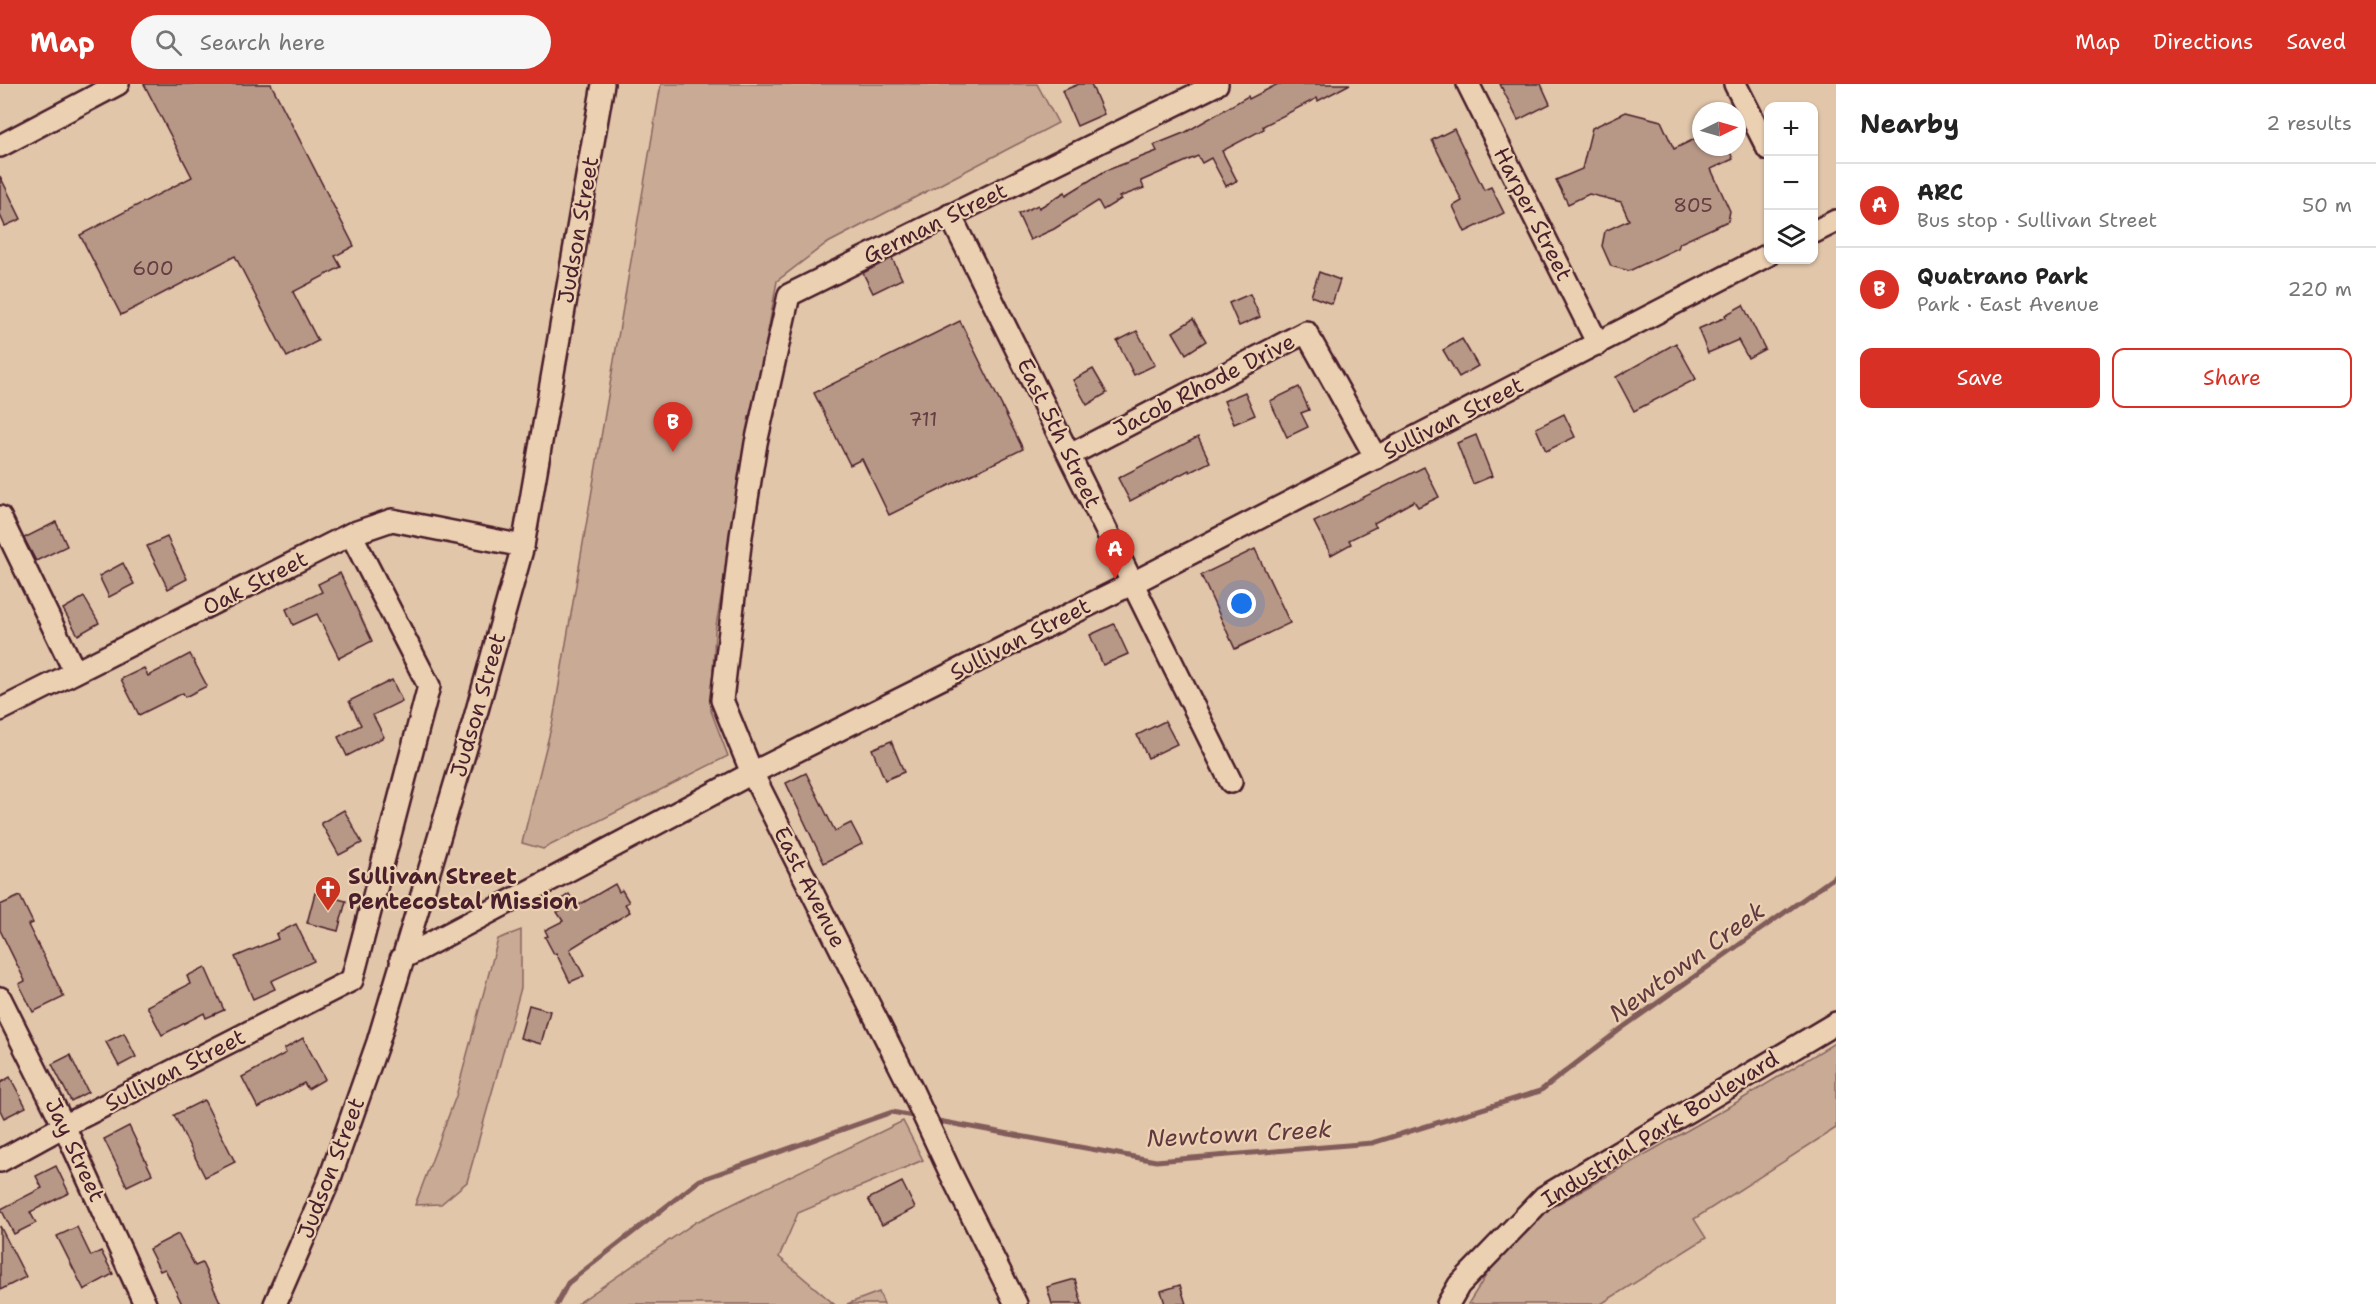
<!DOCTYPE html>
<html lang="en">
<head>
<meta charset="utf-8">
<style>
	:root { --surface:#fff; --page:#f6f6f6; --text:#222; --muted:#767676; --line:#e0e0e0; --accent:#d93025 }
	body { margin:0; font-family:"Shantell Sans",sans-serif; background:var(--page); color:var(--text) }
	.controls { position:absolute; right:18px; top:18px; display:grid; overflow:hidden; border-radius:12px; box-shadow:0 2px 4px #0004 }
	.controls button { width:54px; height:54px; display:grid; place-items:center; padding:0; border:0; border-bottom:2px solid var(--line); background:var(--surface); color:var(--text); font:30px sans-serif }
	.compass { position:absolute; left:1692px; top:18px; width:54px; height:54px; border-radius:50%; background:var(--surface); box-shadow:0 2px 4px #0004; rotate:85deg }
	.you { position:absolute; left:1242px; top:520px; width:21px; height:21px; margin:-15px; border:4px solid #fff; border-radius:50%; background:#1a73e8; box-shadow:0 0 0 9px #1a73e833 }
	.badge { display:grid; place-items:center; width:39px; height:39px; border-radius:50%; background:var(--accent); color:#fff; font-size:20px; font-weight:700 }
	.pin { position:absolute; translate:-50% -50px; filter:drop-shadow(0 2px 3px #0008) }
	.pin::after { content:''; position:absolute; top:32px; width:21px; height:18px; background:inherit; clip-path:polygon(0 0,100% 0,50% 100%) }
	.list { margin:0; padding:0; list-style:none }
	h2 { display:flex; justify-content:space-between; align-items:center; height:78px; margin:0; padding:0 24px; font-size:26px }
	h2 small { font-size:20px; font-weight:400; color:var(--muted) }
	.list li { display:grid; grid-template-columns:39px 1fr auto; gap:18px; align-items:center; box-sizing:border-box; height:84px; padding:0 24px; border-top:2px solid var(--line) }
	.list b { display:block; font-size:22px; white-space:nowrap }
	.list p { margin:0; font-size:20px; white-space:nowrap; color:var(--muted) }
	.list em { font-size:20px; font-style:normal; color:var(--muted) }
	.actions { display:flex; gap:12px; padding:18px 24px }
	.actions a { flex:1; padding:14px 0; border:2px solid var(--accent); border-radius:12px; text-align:center; font-size:21px; color:var(--accent) }
	.actions .main { background:var(--accent); color:#fff }
	.icon { flex:none; width:33px; height:33px; fill:none; stroke:currentColor; stroke-width:2; stroke-linecap:round; stroke-linejoin:round }
	.map { position:relative; flex:none; width:1836px; height:1220px; overflow:hidden }
	header { display:flex; align-items:center; gap:36px; box-sizing:border-box; height:84px; padding:0 30px; background:var(--accent); color:#fff }
	header strong { font-size:28px }
	nav { display:flex; gap:33px; margin-inline-start:auto; font-size:21px }
	.search { width:420px; height:54px; background:var(--page); display:flex; align-items:center; gap:15px; box-sizing:border-box; padding:0 21px; border-radius:33px; color:var(--muted); font-size:22px }
	main { display:flex }
	aside { flex:1; background:var(--surface) }
	.map>svg:first-child { display:block }
	.green { fill:#c8aa95; stroke:#896460; stroke-width:1.5 }
	.lines { fill:none; stroke-linecap:round; stroke-linejoin:round }
	.stream { stroke:#825c5a; stroke-width:5 }
	.building { fill:#b79786; stroke:#4a1f2b; stroke-width:1.5 }
	.street-casing { stroke:#4a1f2b; stroke-width:26 }
	.street { stroke:#ebd0b2; stroke-width:21 }
	.labels { text-anchor:middle; dominant-baseline:central; stroke-width:4.5; stroke-linejoin:round; paint-order:stroke }
	.number-label { font-size:20px; fill:#653d42 }
	.street-label { font-size:22px; fill:#4a1f2b; stroke:#ebd0b2 }
	.poi-label { font-size:22px; font-weight:bold; fill:#4a1f2b; stroke:#ebd0b2; text-anchor:start }
	.water-label { font-size:24px; font-style:italic; fill:#61383f; stroke:#ebd0b2 }
</style>
</head>
<body>
<header>
<strong>Map</strong>
<div class="search"><svg class="icon" aria-label="search" viewBox="0 0 24 24"><circle cx="10" cy="10" r="6"/><path d="M15 15l6 6"/></svg>Search here</div>
<nav><a>Map</a><a>Directions</a><a>Saved</a></nav>
</header>
<main>
<div class="map">
<svg width="1836" height="1220" viewBox="0 0 1836 1220">
	<rect width="100%" height="100%" fill="#e1c6aa"/>
	<filter id="ink" filterUnits="userSpaceOnUse"><feTurbulence type="fractalNoise" baseFrequency=".0167" numOctaves="2"/><feDisplacementMap in="SourceGraphic" scale="12" xChannelSelector="R" yChannelSelector="G"/><feConvolveMatrix kernelMatrix="1 2 1 2 8 2 1 2 1" color-interpolation-filters="sRGB"/></filter>
	<g filter="url(#ink)">
		<g class="green">
			<polygon points="661,0 1037,0 1058,39 824,161 777,197 715,547 711,627 728,672 543,765 522,759 553,636"/>
			<polygon points="521,846 521,904 467,1098 441,1120 415,1121 456,1012 498,855"/>
			<polygon points="1836,958 1836,1044 1694,1135 1706,1154 1601,1220 1468,1220 1499,1171 1549,1125 1737,1018"/>
			<polygon points="903,1037 923,1076 798,1129 779,1173 834,1220 577,1220 696,1138"/>
			<polygon points="879,1208 884,1220 847,1220"/>
		</g>
		<g class="lines">
			<g class="stream">
				<polyline points="933,1036 1156,1077 1372,1059 1540,1007 1622,944 1836,792"/>
				<polyline points="557,1220 568,1199 700,1096 892,1028 918,1033"/>
			</g>
		</g>
		<g class="building">
			<polygon points="144,0 271,0 354,162 335,172 341,183 293,208 318,257 287,273 235,172 121,231 80,151 192,93"/>
			<polygon points="1079,0 1091,0 1104,30 1077,42 1062,7"/>
			<polygon points="1278,0 1350,0 1318,17 1317,14 1263,42 1264,45 1222,67 1237,97 1226,102 1211,74 1202,79 1198,72 1141,97 1144,104 1119,113 1121,115 1103,126 1098,117 1054,145 1030,156 1018,130 1038,121 1039,124 1065,108 1066,111 1105,87 1157,67 1154,61 1186,48 1248,12 1249,15"/>
			<polygon points="1500,0 1541,0 1550,20 1518,36"/>
			<polygon points="1626,28 1661,37 1674,65 1701,52 1701,63 1728,63 1733,75 1711,85 1730,127 1728,137 1680,159 1678,164 1629,187 1611,182 1602,162 1605,147 1629,136 1621,118 1589,110 1568,120 1556,96 1582,85 1592,44"/>
			<polygon points="1454,45 1484,106 1491,103 1504,129 1465,148 1453,122 1462,117 1432,56"/>
			<polygon points="0,92 21,135 5,142 0,131"/>
			<polygon points="892,174 902,195 873,209 863,189"/>
			<polygon points="1319,188 1340,196 1332,220 1311,212"/>
			<polygon points="1250,210 1260,233 1239,242 1229,219"/>
			<polygon points="1743,221 1765,265 1748,274 1738,256 1708,269 1698,245 1726,233 1725,231"/>
			<polygon points="1193,235 1206,257 1186,270 1173,248"/>
			<polygon points="960,237 1023,365 889,431 862,375 850,381 814,309"/>
			<polygon points="1137,247 1155,281 1134,291 1117,257"/>
			<polygon points="1462,255 1478,282 1459,293 1443,266"/>
			<polygon points="1676,259 1696,295 1634,327 1616,293"/>
			<polygon points="1093,285 1107,309 1087,321 1073,296"/>
			<polygon points="1299,303 1309,326 1301,329 1308,343 1287,353 1270,317"/>
			<polygon points="1245,308 1255,331 1234,340 1224,317"/>
			<polygon points="1564,330 1575,353 1546,367 1536,344"/>
			<polygon points="1476,351 1492,392 1473,400 1457,359"/>
			<polygon points="1198,353 1210,378 1190,388 1189,386 1130,417 1118,394"/>
			<polygon points="1424,383 1439,413 1418,423 1414,417 1374,439 1376,443 1349,456 1351,460 1331,471 1314,438"/>
			<polygon points="56,438 67,462 36,477 24,454"/>
			<polygon points="167,453 187,495 168,505 147,462"/>
			<polygon points="1255,465 1290,539 1235,565 1201,491"/>
			<polygon points="123,479 134,500 109,513 99,492"/>
			<polygon points="340,489 372,557 339,574 317,530 293,541 286,525 322,508 318,500"/>
			<polygon points="84,513 99,539 78,551 63,525"/>
			<polygon points="1114,540 1128,570 1103,581 1090,551"/>
			<polygon points="190,570 207,602 185,613 183,609 139,631 121,595 144,584 148,592"/>
			<polygon points="392,596 402,617 373,631 384,653 347,672 338,653 361,641 349,617"/>
			<polygon points="1165,637 1177,660 1148,674 1137,651"/>
			<polygon points="891,657 904,688 885,696 872,665"/>
			<polygon points="806,689 835,747 851,739 862,760 824,779 786,699"/>
			<polygon points="344,726 362,759 339,771 321,739"/>
			<polygon points="615,800 619,808 622,806 629,818 625,820 630,828 570,865 584,892 570,898 556,869 554,870 545,853 548,852 545,846 563,837 557,828 561,826 557,818 569,810 574,818 577,817 579,821"/>
			<polygon points="315,809 346,817 338,847 307,839"/>
			<polygon points="20,812 33,839 28,841 64,913 33,928 19,900 25,897 0,846 0,821"/>
			<polygon points="296,840 314,877 271,897 275,905 253,915 235,873 278,855 276,850"/>
			<polygon points="205,883 224,926 206,934 204,929 162,951 147,922 190,900 187,892"/>
			<polygon points="529,921 550,927 541,960 520,954"/>
			<polygon points="124,949 136,973 119,982 106,958"/>
			<polygon points="303,954 325,995 308,1005 304,999 258,1024 242,993 286,969 284,965"/>
			<polygon points="70,971 88,1008 71,1017 52,980"/>
			<polygon points="10,993 26,1023 4,1034 0,1026 0,999"/>
			<polygon points="204,1016 235,1078 205,1093 174,1031"/>
			<polygon points="129,1042 152,1090 127,1102 104,1055"/>
			<polygon points="56,1082 69,1109 30,1128 36,1139 14,1150 1,1125 42,1104 36,1092"/>
			<polygon points="902,1098 915,1124 882,1141 868,1115"/>
			<polygon points="0,1142 26,1193 0,1206"/>
			<polygon points="77,1143 91,1172 101,1167 113,1190 84,1206 57,1152"/>
			<polygon points="178,1150 195,1182 202,1179 221,1220 182,1220 165,1185 160,1187 149,1165"/>
			<polygon points="1075,1195 1082,1220 1052,1220 1047,1203"/>
			<polygon points="1180,1201 1186,1220 1165,1220 1161,1207"/>
		</g>
		<g class="lines">
			<g class="street-casing">
				<g id="street">
					<polyline points="1468,0 1598,260"/>
					<polyline points="1735,0 1768,65"/>
					<polyline points="0,62 118,0"/>
					<polyline points="950,131 1231,698"/>
					<polyline points="1814,148 1836,137"/>
					<polyline points="1070,371 1306,248 1376,374"/>
					<polyline points="0,433 75,588"/>
					<polyline points="0,626 351,450 392,436 523,462"/>
					<polyline points="401,875 752,689 1133,499 1768,171"/>
					<polyline points="0,914 64,1042 145,1220"/>
					<polyline points="0,1077 64,1042 352,896 429,602 351,450"/>
					<polyline points="275,1220 330,1094 378,958 474,637 523,462 603,0"/>
					<polyline points="1016,1220 951,1090 910,1002 752,689 722,616 741,452 756,359 789,211 1217,0"/>
					<polyline points="1448,1220 1459,1201 1544,1113 1836,939"/>
				</g>
			</g>
			<use href="#street" class="street"/>
		</g>
	</g>
	<defs>
		<g id="church-pin" transform="scale(1.35)"><path d="M0 17L-7.5 6A9.5 9.5 0 1 1 7.5 6Z" fill="#c8321e" stroke="#ebd0b2"/><path d="M-1.2-6h2.4v3.5h3.3v2.4h-3.3V6h-2.4V-.1h-3.3v-2.4h3.3Z" fill="#fff"/></g>
	</defs>
	<g fill-rule="evenodd">
		<use href="#church-pin" x="328" y="805"/>
	</g>
	<g class="labels">
		<g class="number-label">
			<text x="1693" y="121">805</text>
			<text x="153" y="184">600</text>
			<text x="923" y="335">711</text>
		</g>
		<g class="street-label">
			<text transform="translate(1533 130) rotate(63)">Harper Street</text>
			<text transform="translate(935 139) rotate(-26)">German Street</text>
			<text transform="translate(578 146) rotate(-80)">Judson Street</text>
			<text transform="translate(1204 301) rotate(-27)">Jacob Rhode Drive</text>
			<text transform="translate(1453 334) rotate(-27)">Sullivan Street</text>
			<text transform="translate(1059 349) rotate(64)">East 5th Street</text>
			<text transform="translate(255 499) rotate(-27)">Oak Street</text>
			<text transform="translate(1020 555) rotate(-27)">Sullivan Street</text>
			<text transform="translate(478 621) rotate(-74)">Judson Street</text>
			<text transform="translate(810 803) rotate(63)">East Avenue</text>
			<text transform="translate(175 986) rotate(-27)">Sullivan Street</text>
			<text transform="translate(1660 1045) rotate(-32)">Industrial Park Boulevard</text>
			<text transform="translate(75 1066) rotate(65)">Jay Street</text>
			<text transform="translate(331 1084) rotate(-69)">Judson Street</text>
		</g>
		<g class="poi-label">
			<text x="348" y="792">Sullivan Street<tspan x="348" dy="25">Pentecostal Mission</tspan></text>
		</g>
		<g class="water-label">
			<text transform="translate(1687 878) rotate(-36)">Newtown Creek</text>
			<text transform="translate(1239 1050) rotate(-3)">Newtown Creek</text>
		</g>
	</g>
</svg>
<div class="controls">
<button>+</button>
<button>−</button>
<button><svg class="icon" aria-label="layers" viewBox="0 0 24 24"><path d="M12 4l9 5-9 5-9-5zM3 14l9 5 9-5"/></svg></button>
</div>
<svg class="compass" viewBox="-18 -18 36 36"><path d="M0-13l5 13h-10z" fill="#e53935"/><path d="M0 13l5-13h-10z" fill="#767676"/></svg>
<div class="you"></div>
<div class="pin badge" style="left:1115px;top:495px">A</div>
<div class="pin badge" style="left:673px;top:368px">B</div>
</div>
<aside>
<h2>Nearby<small>2 results</small></h2>
<ul class="list">
<li><span class="badge">A</span><div><b>ARC</b><p>Bus stop · Sullivan Street</p></div><em>50 m</em></li>
<li><span class="badge">B</span><div><b>Quatrano Park</b><p>Park · East Avenue</p></div><em>220 m</em></li>
</ul>
<div class="actions"><a class="main">Save</a><a>Share</a></div>
</aside>
</main>
</body>
</html>
